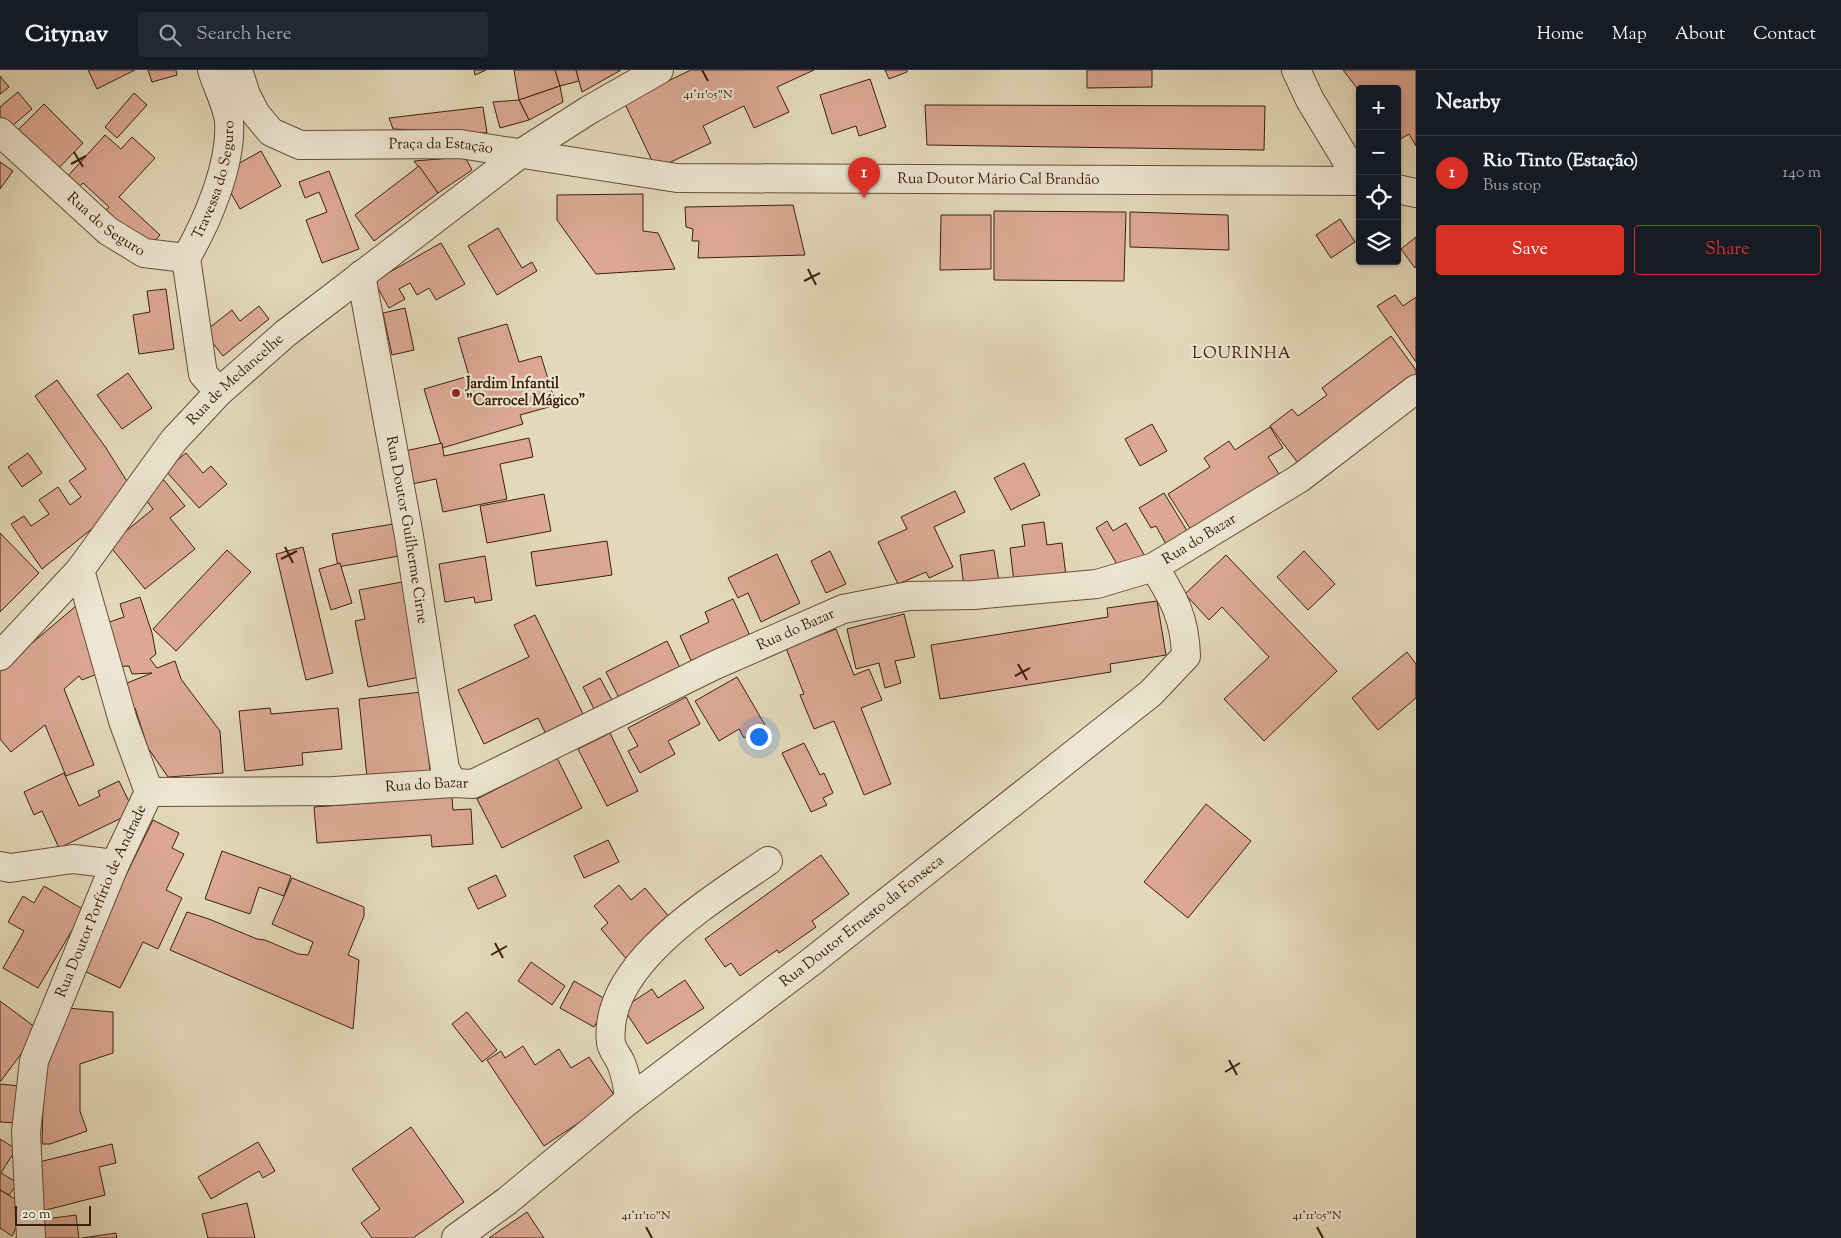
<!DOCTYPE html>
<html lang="en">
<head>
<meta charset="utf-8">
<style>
	:root { --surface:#171b24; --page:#242831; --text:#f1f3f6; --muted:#9ea1a6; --line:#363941; --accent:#d93025 }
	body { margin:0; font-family:"Sorts Mill Goudy",serif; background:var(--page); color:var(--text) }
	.controls { position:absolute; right:15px; top:15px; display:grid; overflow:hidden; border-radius:5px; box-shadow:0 1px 4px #0004 }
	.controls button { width:45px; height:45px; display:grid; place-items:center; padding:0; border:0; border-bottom:1px solid var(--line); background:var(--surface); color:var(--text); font:25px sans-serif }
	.scale { position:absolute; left:15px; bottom:12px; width:76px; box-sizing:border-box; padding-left:5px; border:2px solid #3c200d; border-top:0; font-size:14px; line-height:18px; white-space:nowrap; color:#3c200d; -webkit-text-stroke:4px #ede6d2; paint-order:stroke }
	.you { position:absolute; left:758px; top:666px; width:18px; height:18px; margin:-12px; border:4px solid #fff; border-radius:50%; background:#1a73e8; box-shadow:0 0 0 8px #1a73e833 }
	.badge { display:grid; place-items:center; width:32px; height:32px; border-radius:50%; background:var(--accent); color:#fff; font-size:16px; font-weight:700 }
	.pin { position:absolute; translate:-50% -41px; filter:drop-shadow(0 1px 2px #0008) }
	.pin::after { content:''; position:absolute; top:26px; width:18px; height:15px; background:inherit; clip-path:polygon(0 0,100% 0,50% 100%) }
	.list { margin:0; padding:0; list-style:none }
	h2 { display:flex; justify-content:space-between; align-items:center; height:65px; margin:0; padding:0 20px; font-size:21px }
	h2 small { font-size:16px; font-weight:400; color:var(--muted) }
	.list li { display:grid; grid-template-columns:32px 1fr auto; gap:15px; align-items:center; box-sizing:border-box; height:75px; padding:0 20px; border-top:1px solid var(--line) }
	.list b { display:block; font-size:19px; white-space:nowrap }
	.list p { margin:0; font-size:16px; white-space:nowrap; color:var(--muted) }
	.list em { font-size:16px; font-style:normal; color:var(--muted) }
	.actions { display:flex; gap:10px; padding:15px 20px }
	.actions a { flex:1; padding:11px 0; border:1px solid var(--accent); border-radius:5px; text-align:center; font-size:18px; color:var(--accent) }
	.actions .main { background:var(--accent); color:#fff }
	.icon { flex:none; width:28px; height:28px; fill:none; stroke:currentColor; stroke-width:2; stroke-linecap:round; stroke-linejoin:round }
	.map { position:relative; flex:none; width:1416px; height:1168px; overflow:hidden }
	header { display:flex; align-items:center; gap:30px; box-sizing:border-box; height:70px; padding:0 25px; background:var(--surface); border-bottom:1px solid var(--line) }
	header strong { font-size:24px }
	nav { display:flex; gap:28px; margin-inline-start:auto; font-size:18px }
	.search { width:350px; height:45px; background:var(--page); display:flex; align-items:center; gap:12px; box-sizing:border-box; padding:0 18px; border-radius:5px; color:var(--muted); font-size:19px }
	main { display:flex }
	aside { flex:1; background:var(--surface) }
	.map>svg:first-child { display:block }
	.building { fill:#dca894; stroke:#3c200d }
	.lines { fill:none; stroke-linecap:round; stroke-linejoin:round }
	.minor-casing { stroke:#664e38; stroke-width:30 }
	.minor { stroke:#ede6d2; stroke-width:28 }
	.ticks { fill:none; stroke:#3c200d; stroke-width:2 }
	.poi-dot { fill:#8f2418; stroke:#ede6d2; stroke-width:2 }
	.labels { text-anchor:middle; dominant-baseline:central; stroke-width:4.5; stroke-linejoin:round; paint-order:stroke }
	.street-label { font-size:15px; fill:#3c200d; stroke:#ede6d2 }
	.poi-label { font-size:15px; font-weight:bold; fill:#3c200d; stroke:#ede6d2; text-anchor:start }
	.neighbourhood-label { font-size:16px; letter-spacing:1px; fill:#3c200d; stroke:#ede6d2 }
	.ticks-label { font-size:12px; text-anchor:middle; fill:#3c200d; stroke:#ede6d2; stroke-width:4.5; stroke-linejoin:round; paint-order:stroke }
</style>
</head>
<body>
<header>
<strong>Citynav</strong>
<div class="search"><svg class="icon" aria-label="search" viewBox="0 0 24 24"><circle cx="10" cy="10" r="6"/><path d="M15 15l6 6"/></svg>Search here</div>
<nav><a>Home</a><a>Map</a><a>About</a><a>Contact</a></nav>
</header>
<main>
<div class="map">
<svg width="1416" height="1168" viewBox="0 0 1416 1168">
	<rect width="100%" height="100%" fill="#e3d9ba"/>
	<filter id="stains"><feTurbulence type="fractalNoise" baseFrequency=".004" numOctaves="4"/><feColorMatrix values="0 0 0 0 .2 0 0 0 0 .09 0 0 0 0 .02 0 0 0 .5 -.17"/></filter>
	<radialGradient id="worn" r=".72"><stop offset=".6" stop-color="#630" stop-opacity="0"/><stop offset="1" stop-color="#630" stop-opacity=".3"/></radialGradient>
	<g class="building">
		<polygon points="88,0 135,0 97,19"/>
		<polygon points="148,0 176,0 177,5 152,12"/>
		<polygon points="474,0 486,0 475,5"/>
		<polygon points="514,0 555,0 560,16 519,30"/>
		<polygon points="555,0 576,0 579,11 560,16"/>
		<polygon points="576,0 621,0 582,22"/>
		<polygon points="691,0 814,0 777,17 789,42 754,58 744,36 703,56 711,73 656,99 624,32"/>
		<polygon points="885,0 907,0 907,2 889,9"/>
		<polygon points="1087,0 1152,0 1152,17 1087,18"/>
		<polygon points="1343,0 1416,0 1416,76 1409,64 1397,71 1397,19 1360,19 1360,22"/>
		<polygon points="0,6 9,17 0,24"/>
		<polygon points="870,9 886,57 859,66 856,56 832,64 820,25"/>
		<polygon points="560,16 563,32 529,50 519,30"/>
		<polygon points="18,22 32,39 6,61 0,55 0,37"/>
		<polygon points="134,23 147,35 117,68 105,57"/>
		<polygon points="519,30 529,50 500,58 493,32"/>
		<polygon points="44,34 83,73 52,105 12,66"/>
		<polygon points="925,35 1265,36 1264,80 927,75"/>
		<polygon points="483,37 487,63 393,59 389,48"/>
		<polygon points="105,65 121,79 132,67 155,88 119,127 160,165 144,183 102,145 109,137 83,113 77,119 66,108"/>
		<polygon points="261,81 281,116 240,139 220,104"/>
		<polygon points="465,87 472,100 438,123 414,91"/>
		<polygon points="0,92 13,101 0,119"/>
		<polygon points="419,96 438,123 374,171 355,145"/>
		<polygon points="329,101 359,179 322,193 306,150 327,142 319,122 305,128 299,112"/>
		<polygon points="643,124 643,161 658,163 675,199 596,204 557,150 557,125"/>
		<polygon points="793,135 805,185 698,188 699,171 692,171 693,159 686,157 685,137"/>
		<polygon points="994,141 1126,142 1124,211 994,210"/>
		<polygon points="1130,142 1228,145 1229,180 1130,177"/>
		<polygon points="941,145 991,145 991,199 940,200"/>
		<polygon points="1340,149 1355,172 1331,188 1316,165"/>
		<polygon points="498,158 522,198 532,192 537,201 497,225 468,176"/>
		<polygon points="1416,167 1416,197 1415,198 1401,179"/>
		<polygon points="441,173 465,214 436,230 429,218 417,225 410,213 399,219 405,229 389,238 374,211"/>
		<polygon points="166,219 174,279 139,284 133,245 150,242 147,221"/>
		<polygon points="1395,225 1403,236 1416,227 1416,292 1377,236"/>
		<polygon points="259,236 269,249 223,286 204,262 232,240 240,251"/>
		<polygon points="405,238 414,280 392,285 383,243"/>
		<polygon points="507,254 519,292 541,286 556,335 520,345 523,354 442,378 424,319 469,306 458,268"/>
		<polygon points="1391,266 1416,300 1416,311 1301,397 1270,356 1292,339 1298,346 1327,325 1322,318"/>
		<polygon points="128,303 152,338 122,359 97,325"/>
		<polygon points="57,310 106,378 135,424 42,499 11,454 24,446 31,456 49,444 39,430 58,417 70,435 81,427 69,411 86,399 35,326"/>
		<polygon points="1152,354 1167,381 1140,396 1125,369"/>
		<polygon points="1270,357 1283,378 1268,387 1281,407 1193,463 1168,424 1210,397 1204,388 1229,371 1235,380"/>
		<polygon points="529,368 533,387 500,394 507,429 443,442 436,409 412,414 405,381 442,373 444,386"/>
		<polygon points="28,383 42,403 22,417 8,397"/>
		<polygon points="186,383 203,403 211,396 227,414 199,438 165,400"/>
		<polygon points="1024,393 1040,425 1011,440 994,408"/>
		<polygon points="163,409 185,436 170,448 195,479 145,519 109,475 153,439 143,426"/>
		<polygon points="955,421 965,442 934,457 953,497 929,508 926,502 898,514 878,472 907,459 901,447"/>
		<polygon points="1164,423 1189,464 1167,476 1156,456 1151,458 1139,438"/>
		<polygon points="544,424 551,461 487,473 480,436"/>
		<polygon points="1107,451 1113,461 1126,453 1146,488 1122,503 1096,458"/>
		<polygon points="1044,452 1047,475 1062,473 1066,506 1014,512 1010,478 1025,476 1022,455"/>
		<polygon points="393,454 399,486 338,497 332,464"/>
		<polygon points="0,463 39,503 0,542"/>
		<polygon points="607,471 612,505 536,516 531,482"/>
		<polygon points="303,477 333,603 306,610 276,484"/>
		<polygon points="227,480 251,502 176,581 153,559"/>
		<polygon points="994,480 999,512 964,517 960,485"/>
		<polygon points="830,481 846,514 826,523 811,491"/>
		<polygon points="1304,481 1335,514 1308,540 1277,507"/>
		<polygon points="777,484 800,533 761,552 748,523 738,528 728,508"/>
		<polygon points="1226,485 1337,601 1264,671 1224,629 1269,587 1222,537 1209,550 1185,524"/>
		<polygon points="485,486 492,530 475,533 474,527 445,532 439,494"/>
		<polygon points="340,493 352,533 331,540 319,499"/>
		<polygon points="402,512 420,607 368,617 355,551 365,549 359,520"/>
		<polygon points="140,527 152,563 156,584 150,589 157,598 175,591 181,609 220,661 223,703 168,707 148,678 135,638 124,638 117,617 152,603 132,604 129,596 111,597 98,556 124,547 120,534"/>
		<polygon points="733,529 752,570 694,597 680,566 709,552 705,542"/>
		<polygon points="1157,531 1166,585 1110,594 1111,602 940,629 931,575 1108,547 1107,538"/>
		<polygon points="76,536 102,602 82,610 79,606 64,619 94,695 66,706 45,655 11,682 0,669 0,600"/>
		<polygon points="904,544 915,587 895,591 901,613 885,618 879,593 856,599 847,559"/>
		<polygon points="535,545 584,646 546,664 538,648 484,674 458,620 529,587 514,555"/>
		<polygon points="836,559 854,605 869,599 882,630 861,638 891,714 864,725 834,651 814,659 800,625 804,624 786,578"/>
		<polygon points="667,571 682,602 621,632 606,602"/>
		<polygon points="1407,582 1416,594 1416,628 1378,660 1352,628"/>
		<polygon points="737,607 765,655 744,668 739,659 719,671 695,631"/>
		<polygon points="600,608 613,632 595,641 583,617"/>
		<polygon points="422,622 430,701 367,707 359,629"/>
		<polygon points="686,627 700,654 668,671 675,684 640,703 628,681 638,676 628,658"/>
		<polygon points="270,638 271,644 338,638 342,679 302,683 303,695 245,701 239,641"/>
		<polygon points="610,663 638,721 607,736 578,679"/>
		<polygon points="804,673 820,705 824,703 833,723 823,728 827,735 811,742 782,683"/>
		<polygon points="557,688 582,738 502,778 477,729"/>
		<polygon points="64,703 79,736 100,726 98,721 119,711 134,742 59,778 42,741 34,745 24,722"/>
		<polygon points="452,727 453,740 471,739 473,774 432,777 431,765 317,773 314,737"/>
		<polygon points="1206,734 1251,771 1188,848 1144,812"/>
		<polygon points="153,750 179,763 172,778 184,784 166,820 182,828 158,879 143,872 120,918 80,899"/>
		<polygon points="608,770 619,792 584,808 574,786"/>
		<polygon points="222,781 291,806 284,826 259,817 250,844 205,829"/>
		<polygon points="821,785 849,824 812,851 816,857 779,883 777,880 740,906 731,893 725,897 705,869"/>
		<polygon points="496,805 506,826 478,839 468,818"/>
		<polygon points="292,808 364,837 364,846 348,885 359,890 353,959 170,880 187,842 209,849 257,869 265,870 298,884 308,885 313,872 272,854"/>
		<polygon points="619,815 631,830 645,818 675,854 629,892 601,859 608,853 594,836"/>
		<polygon points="44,816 84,840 38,918 3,898 24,861 8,852 23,826 34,833"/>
		<polygon points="531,892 565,916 552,935 518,911"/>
		<polygon points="685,910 704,938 647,974 623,938 652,919 658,928"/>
		<polygon points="574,911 609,931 594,957 560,938"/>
		<polygon points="0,931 39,960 0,1012"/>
		<polygon points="67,938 113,942 113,983 80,994 80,1041 87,1061 50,1074 42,1074 44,986"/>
		<polygon points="467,942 497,980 482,992 452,954"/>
		<polygon points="523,976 535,995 559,979 571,998 589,987 616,1028 544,1076 487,990 501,981 505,988"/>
		<polygon points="0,1014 19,1016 17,1053 0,1052"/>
		<polygon points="411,1057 464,1132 413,1168 372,1168 361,1153 380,1139 352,1099"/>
		<polygon points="0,1069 16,1079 1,1103 18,1113 9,1125 0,1120"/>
		<polygon points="258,1072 275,1101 263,1108 259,1101 211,1129 198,1107"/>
		<polygon points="112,1074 116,1093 99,1097 105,1125 42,1141 31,1094"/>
		<polygon points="0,1120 23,1134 24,1142 12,1166 0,1158"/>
		<polygon points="247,1133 255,1168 208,1168 202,1144"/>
		<polygon points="527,1142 544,1168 489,1168"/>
		<polygon points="76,1145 79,1168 40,1168 38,1150"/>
		<polygon points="116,1163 117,1168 82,1168"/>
	</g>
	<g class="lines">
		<g class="minor-casing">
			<g id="minor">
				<path id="s1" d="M238,0L246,25L256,44L271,62L300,75L460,74L677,108L1360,111"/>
				<polyline points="1296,0 1310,30 1359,111"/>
				<path id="s2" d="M0,62L108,161L144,183L186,188L203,304L219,322"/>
				<polyline points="1397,119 1416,123"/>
				<path id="s3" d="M186,188C207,152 232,94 229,51C227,35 217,16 212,0"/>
				<path id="s4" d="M361,205L409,466L445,699L453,713"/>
				<path id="s5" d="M0,586L80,500L174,370L219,322L286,263L520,84L589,40L659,0"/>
				<path id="s6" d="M149,722L334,721L453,713L473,714L713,596L843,539L909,526L974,525L1097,514L1154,497L1300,408L1416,319"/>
				<polyline points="0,796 10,798 73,789 115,794"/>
				<path d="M629,1030C628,1017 626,1005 621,993C618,986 612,980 611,973C602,894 714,829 768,791"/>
				<path id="s7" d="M31,1168L26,1062L34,991L115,794L149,722L123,651L80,500"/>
				<path id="s8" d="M456,1168L507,1131L629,1030L811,892L1151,623L1186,586C1185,548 1174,529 1154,497"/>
			</g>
		</g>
		<use href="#minor" class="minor"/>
	</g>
	<path class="ticks" d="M702,0L708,11M74,82L83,97M71,94L86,86M808,199L816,215M804,211L820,203M285,477L293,493M281,489L297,481M1018,594L1027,610M1015,606L1030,598M495,873L503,888M491,885L507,876M1229,990L1237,1005M1225,1002L1240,993M646,1157L652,1168M1317,1157L1323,1168"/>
	<circle class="poi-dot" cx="456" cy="323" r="5"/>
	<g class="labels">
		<g class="street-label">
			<text stroke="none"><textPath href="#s1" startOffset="244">Praça da Estação</textPath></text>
			<text stroke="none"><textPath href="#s3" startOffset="84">Travessa do Seguro</textPath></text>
			<text stroke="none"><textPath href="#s1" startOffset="804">Rua Doutor Mário Cal Brandão</textPath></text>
			<text stroke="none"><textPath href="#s2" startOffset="141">Rua do Seguro</textPath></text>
			<text stroke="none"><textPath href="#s5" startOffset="364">Rua de Medancelhe</textPath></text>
			<text stroke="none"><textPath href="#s4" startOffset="259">Rua Doutor Guilherme Cirne</textPath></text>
			<text stroke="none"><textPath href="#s6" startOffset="1102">Rua do Bazar</textPath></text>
			<text stroke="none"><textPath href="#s6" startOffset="682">Rua do Bazar</textPath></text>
			<text stroke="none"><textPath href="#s6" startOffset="278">Rua do Bazar</textPath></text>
			<text stroke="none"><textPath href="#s7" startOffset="351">Rua Doutor Porfírio de Andrade</textPath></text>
			<text stroke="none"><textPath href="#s8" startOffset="515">Rua Doutor Ernesto da Fonseca</textPath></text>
		</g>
		<g class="poi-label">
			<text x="466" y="314">Jardim Infantil<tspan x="466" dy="17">"Carrocel Mágico"</tspan></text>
		</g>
		<g class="neighbourhood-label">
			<text x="1242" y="284">LOURINHA</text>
		</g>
	</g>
	<g class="ticks-label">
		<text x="708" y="28">41°11'05"N</text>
		<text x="646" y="1149">41°11'10"N</text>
		<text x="1317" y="1149">41°11'05"N</text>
	</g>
	<rect width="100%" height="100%" filter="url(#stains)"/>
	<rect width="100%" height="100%" fill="url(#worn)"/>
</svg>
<div class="controls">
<button>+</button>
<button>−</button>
<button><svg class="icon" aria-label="locate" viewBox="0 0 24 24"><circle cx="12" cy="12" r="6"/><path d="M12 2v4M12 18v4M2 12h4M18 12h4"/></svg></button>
<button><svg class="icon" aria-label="layers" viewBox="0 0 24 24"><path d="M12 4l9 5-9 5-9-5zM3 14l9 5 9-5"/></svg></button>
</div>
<div class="scale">20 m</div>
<div class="you"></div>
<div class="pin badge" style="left:864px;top:128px">1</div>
</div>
<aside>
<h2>Nearby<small></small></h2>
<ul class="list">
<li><span class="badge">1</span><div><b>Rio Tinto (Estação)</b><p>Bus stop</p></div><em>140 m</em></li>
</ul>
<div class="actions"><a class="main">Save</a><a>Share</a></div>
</aside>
</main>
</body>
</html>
